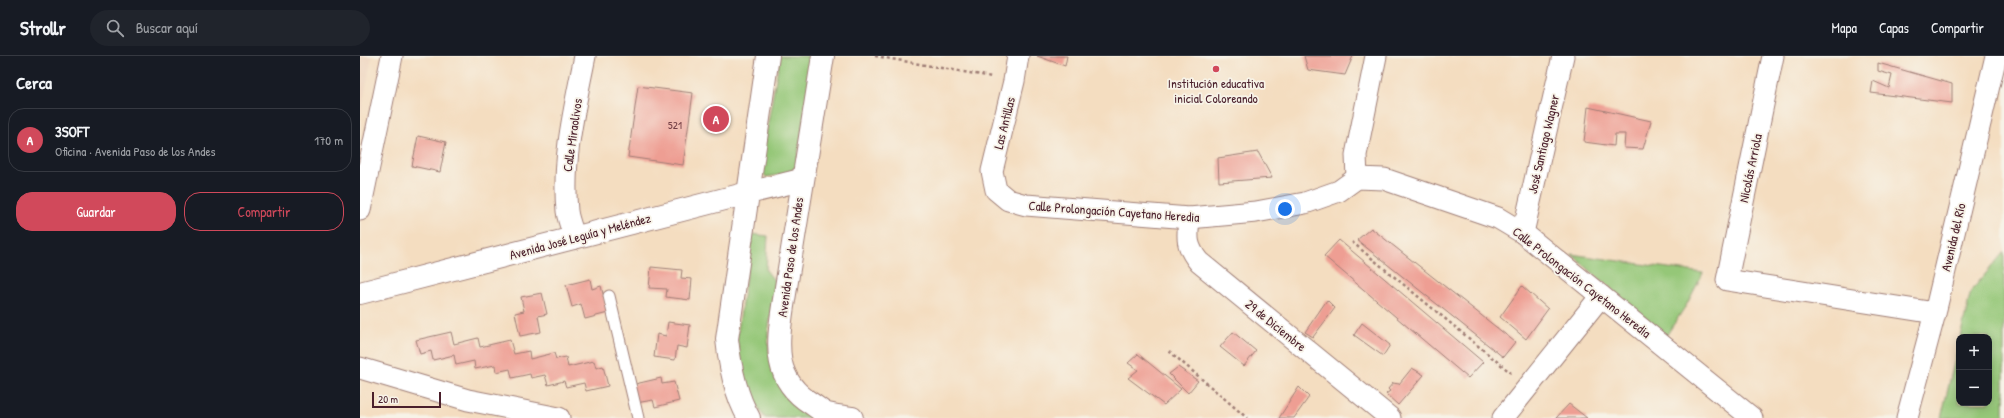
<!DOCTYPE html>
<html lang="es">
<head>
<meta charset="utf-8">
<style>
	:root { --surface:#171b24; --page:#20242c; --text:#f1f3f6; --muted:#9ea1a6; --line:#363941; --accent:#d1495b }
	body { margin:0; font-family:"Patrick Hand",sans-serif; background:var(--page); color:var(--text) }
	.controls { position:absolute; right:12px; bottom:12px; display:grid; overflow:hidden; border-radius:8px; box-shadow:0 2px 10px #0003 }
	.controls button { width:36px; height:36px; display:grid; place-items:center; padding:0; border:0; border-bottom:1px solid var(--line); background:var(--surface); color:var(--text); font:20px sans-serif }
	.scale { position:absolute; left:12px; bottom:10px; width:69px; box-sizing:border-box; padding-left:4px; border:2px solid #4a1f2b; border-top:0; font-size:11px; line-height:14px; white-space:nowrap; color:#4a1f2b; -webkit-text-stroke:3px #f7f3e8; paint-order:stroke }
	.you { position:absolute; left:925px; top:153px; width:14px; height:14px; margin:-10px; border:3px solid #fff; border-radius:50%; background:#1a73e8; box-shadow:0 0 0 6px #1a73e833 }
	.badge { display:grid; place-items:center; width:26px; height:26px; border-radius:50%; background:var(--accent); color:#fff; font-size:13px; font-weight:700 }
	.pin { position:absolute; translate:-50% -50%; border:2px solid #fff; box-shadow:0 1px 4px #0006 }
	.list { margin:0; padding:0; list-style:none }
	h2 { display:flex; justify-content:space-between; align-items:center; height:52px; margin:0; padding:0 16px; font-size:17px }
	h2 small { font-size:13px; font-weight:400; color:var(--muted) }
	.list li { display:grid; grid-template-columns:26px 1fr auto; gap:12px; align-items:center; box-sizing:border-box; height:64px; margin:0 8px 8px; padding:0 8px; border:1px solid var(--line); border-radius:16px }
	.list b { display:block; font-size:15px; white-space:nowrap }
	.list p { margin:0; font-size:13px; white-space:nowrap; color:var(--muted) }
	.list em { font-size:13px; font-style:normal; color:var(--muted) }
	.actions { display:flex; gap:8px; padding:12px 16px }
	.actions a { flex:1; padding:9px 0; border:1px solid var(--accent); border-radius:16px; text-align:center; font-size:14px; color:var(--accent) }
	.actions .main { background:var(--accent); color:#fff }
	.icon { flex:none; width:22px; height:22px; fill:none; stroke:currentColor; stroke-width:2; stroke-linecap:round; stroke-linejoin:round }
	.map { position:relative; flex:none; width:1644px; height:362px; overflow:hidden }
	header { display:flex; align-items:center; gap:24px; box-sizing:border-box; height:56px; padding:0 20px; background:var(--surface); border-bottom:1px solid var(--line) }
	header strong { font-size:19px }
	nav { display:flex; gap:22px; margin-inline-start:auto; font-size:14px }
	.search { width:280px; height:36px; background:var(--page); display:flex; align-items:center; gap:10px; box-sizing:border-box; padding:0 14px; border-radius:22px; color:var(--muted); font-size:15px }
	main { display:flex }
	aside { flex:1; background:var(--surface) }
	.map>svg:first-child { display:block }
	.built { fill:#eed1ba }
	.green { fill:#95c778; stroke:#707352 }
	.building { fill:#ee9e93 }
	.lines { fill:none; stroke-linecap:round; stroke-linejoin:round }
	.service-casing { stroke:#9f7e76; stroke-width:13 }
	.minor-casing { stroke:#9f7e76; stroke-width:23 }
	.tertiary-casing { stroke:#9f7e76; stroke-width:24 }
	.path { stroke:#9f7e76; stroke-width:2.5; stroke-dasharray:3 3; stroke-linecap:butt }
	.service { stroke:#fff; stroke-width:11 }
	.minor { stroke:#fff; stroke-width:21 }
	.tertiary { stroke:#fff; stroke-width:22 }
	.poi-dot { fill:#d1495b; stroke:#f7f3e8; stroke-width:1.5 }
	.labels { text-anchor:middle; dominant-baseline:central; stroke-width:3.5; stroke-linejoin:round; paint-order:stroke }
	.number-label { font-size:11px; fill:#733f45 }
	.poi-label { font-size:13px; fill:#4a1f2b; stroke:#f7f3e8 }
	.street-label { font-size:13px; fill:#4a1f2b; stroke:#f7f3e8 }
</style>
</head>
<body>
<header>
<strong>Strollr</strong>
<div class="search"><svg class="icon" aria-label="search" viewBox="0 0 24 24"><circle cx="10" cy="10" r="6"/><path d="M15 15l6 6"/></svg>Buscar aquí</div>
<nav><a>Mapa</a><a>Capas</a><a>Compartir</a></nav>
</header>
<main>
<aside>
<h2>Cerca<small></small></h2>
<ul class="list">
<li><span class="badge">A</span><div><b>3SOFT</b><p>Oficina · Avenida Paso de los Andes</p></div><em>170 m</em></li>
</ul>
<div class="actions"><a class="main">Guardar</a><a>Compartir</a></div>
</aside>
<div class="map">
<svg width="1644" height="362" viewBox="0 0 1644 362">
	<rect width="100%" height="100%" fill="#f7f3e8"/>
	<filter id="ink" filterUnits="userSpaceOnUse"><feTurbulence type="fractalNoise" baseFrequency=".025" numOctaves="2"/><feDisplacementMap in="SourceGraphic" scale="8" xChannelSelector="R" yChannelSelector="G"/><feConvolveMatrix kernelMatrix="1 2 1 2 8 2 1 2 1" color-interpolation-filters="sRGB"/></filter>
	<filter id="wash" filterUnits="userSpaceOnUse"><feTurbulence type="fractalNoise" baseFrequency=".012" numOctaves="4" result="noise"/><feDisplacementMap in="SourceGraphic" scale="16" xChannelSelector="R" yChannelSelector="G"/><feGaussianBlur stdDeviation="0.9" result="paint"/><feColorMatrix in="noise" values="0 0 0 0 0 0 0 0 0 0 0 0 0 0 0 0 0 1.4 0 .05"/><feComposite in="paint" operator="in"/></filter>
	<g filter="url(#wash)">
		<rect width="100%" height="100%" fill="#f4ddc0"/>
		<polygon class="built" points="0,0 12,0 0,62"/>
		<g class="green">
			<polygon points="420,0 454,0 436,112 426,118 406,121 400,112"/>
			<polygon points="392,178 408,180 406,214 416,227 408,277 409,297 424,335 439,354 454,362 405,362 400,355 390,333 381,310 377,282"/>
			<polygon points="1644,196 1644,362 1581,362 1599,286 1599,347 1629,347 1629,281 1600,281 1611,235"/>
			<polygon points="1211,198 1343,217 1327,248 1306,280"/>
		</g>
		<g id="blocks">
			<g class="building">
				<polygon points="677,0 707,0 705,10"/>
				<polygon points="944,0 993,0 985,19 948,14"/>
				<polygon points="1518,7 1592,28 1592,47 1511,37 1513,25 1529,32 1532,19 1518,15"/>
				<polygon points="278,30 333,37 323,109 268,101"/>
				<polygon points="1228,51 1291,65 1283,93 1264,92 1265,78 1255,78 1254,90 1224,86"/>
				<polygon points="58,80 86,86 80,116 52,110"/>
				<polygon points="898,96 912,122 859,126 858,102"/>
				<polygon points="1011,172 1155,286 1143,301 997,184"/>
				<polygon points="979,184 1123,306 1108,322 964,200"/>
				<polygon points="291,211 322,214 321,222 332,223 330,244 306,241 307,233 289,232"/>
				<polygon points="230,223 232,233 241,230 248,257 225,263 221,248 212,251 206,229"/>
				<polygon points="1162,230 1188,253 1166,283 1140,261"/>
				<polygon points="182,237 187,258 178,260 181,276 160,280 155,257 164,255 161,241"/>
				<polygon points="967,244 975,252 953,281 945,276"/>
				<polygon points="308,266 330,269 327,292 317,290 315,304 294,301 297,278 306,280"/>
				<polygon points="1002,267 1030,289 1023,300 994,279"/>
				<polygon points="91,276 94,288 118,282 120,291 150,284 154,298 169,295 170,303 194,297 196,303 206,301 208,311 234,305 236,312 243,310 248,330 226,335 224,327 206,331 204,325 188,329 185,319 171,322 170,318 152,322 150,313 136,316 135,309 115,313 114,305 96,309 94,299 73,304 71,295 60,298 56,284"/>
				<polygon points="873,276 896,295 884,310 860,291"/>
				<polygon points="778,298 821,333 804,349 768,322 778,314 768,307"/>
				<polygon points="818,311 838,325 828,337 809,318"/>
				<polygon points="1052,312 1064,319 1038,349 1026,338 1030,335 1028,333 1033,327 1039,328"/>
				<polygon points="301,322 302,328 314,326 319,345 295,351 293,344 276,347 271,329"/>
				<polygon points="939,331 949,341 934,362 919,362"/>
				<polygon points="1209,348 1227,362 1196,362"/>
			</g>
		</g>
	</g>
	<g filter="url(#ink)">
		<use href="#blocks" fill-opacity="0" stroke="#9f7e76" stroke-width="1"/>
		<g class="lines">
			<g class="service-casing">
				<polyline id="service" points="249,240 278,362"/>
			</g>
			<g class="minor-casing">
				<g id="minor">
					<polyline points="658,0 654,25 632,115 636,134 648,144 666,149 829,162 896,156 945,147 979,135 997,122 1024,123 1138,162 1163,177 1392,362"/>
					<polyline points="1413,0 1367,224 1575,257"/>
					<polyline points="997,122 996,99 1016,0"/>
					<polyline points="0,154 32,0"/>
					<path d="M829,162C827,182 826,190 839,206L1030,362"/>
					<polyline points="1163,177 1203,0"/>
					<path d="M215,182C212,173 208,164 207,155C202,102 215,51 225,0"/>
					<polyline points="0,312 108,344 199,362"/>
					<polyline points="1143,362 1241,240"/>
					<polyline points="1547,362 1575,257 1636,0"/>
				</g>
			</g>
			<g class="tertiary-casing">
				<g id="tertiary">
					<path d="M463,0L423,250C417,290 413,324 452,348C457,351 462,356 467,358C475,360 484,361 492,362"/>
					<polyline points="0,237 388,137 441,124"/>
					<path d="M389,362C375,338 370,310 367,283L408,0"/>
				</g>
			</g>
			<g class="path">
				<polyline points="515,0 632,21"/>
				<polyline points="992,186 1151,317"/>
				<polyline points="809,295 887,362"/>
			</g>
			<use href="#service" class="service"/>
			<use href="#minor" class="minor"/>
			<use href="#tertiary" class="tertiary"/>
		</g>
	</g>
	<circle class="poi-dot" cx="856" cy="13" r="4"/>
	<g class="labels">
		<g class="number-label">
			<text x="315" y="69">521</text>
		</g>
		<g class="poi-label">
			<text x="856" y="27">Institución educativa<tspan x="856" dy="15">inicial Coloreando</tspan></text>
		</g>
		<g class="street-label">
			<text transform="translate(644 67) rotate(-76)">Las Antillas</text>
			<text transform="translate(212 79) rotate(-82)">Calle Miraolivos</text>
			<text transform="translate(1183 88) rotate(-77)">José Santiago Wagner</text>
			<text transform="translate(1390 112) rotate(-78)">Nicolás Arriola</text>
			<text transform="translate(754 155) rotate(4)">Calle Prolongación Cayetano Heredia</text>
			<text transform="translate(220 180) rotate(-15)">Avenida José Leguía y Meléndez</text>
			<text transform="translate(1593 181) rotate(-77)">Avenida del Río</text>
			<text transform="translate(430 201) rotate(-82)">Avenida Paso de los Andes</text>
			<text transform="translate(1222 226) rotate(38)">Calle Prolongación Cayetano Heredia</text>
			<text transform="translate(916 269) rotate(39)">29 de Diciembre</text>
		</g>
	</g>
</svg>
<div class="controls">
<button>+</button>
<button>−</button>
</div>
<div class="scale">20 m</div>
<div class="you"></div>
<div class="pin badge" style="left:356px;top:63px">A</div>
</div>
</main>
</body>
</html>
